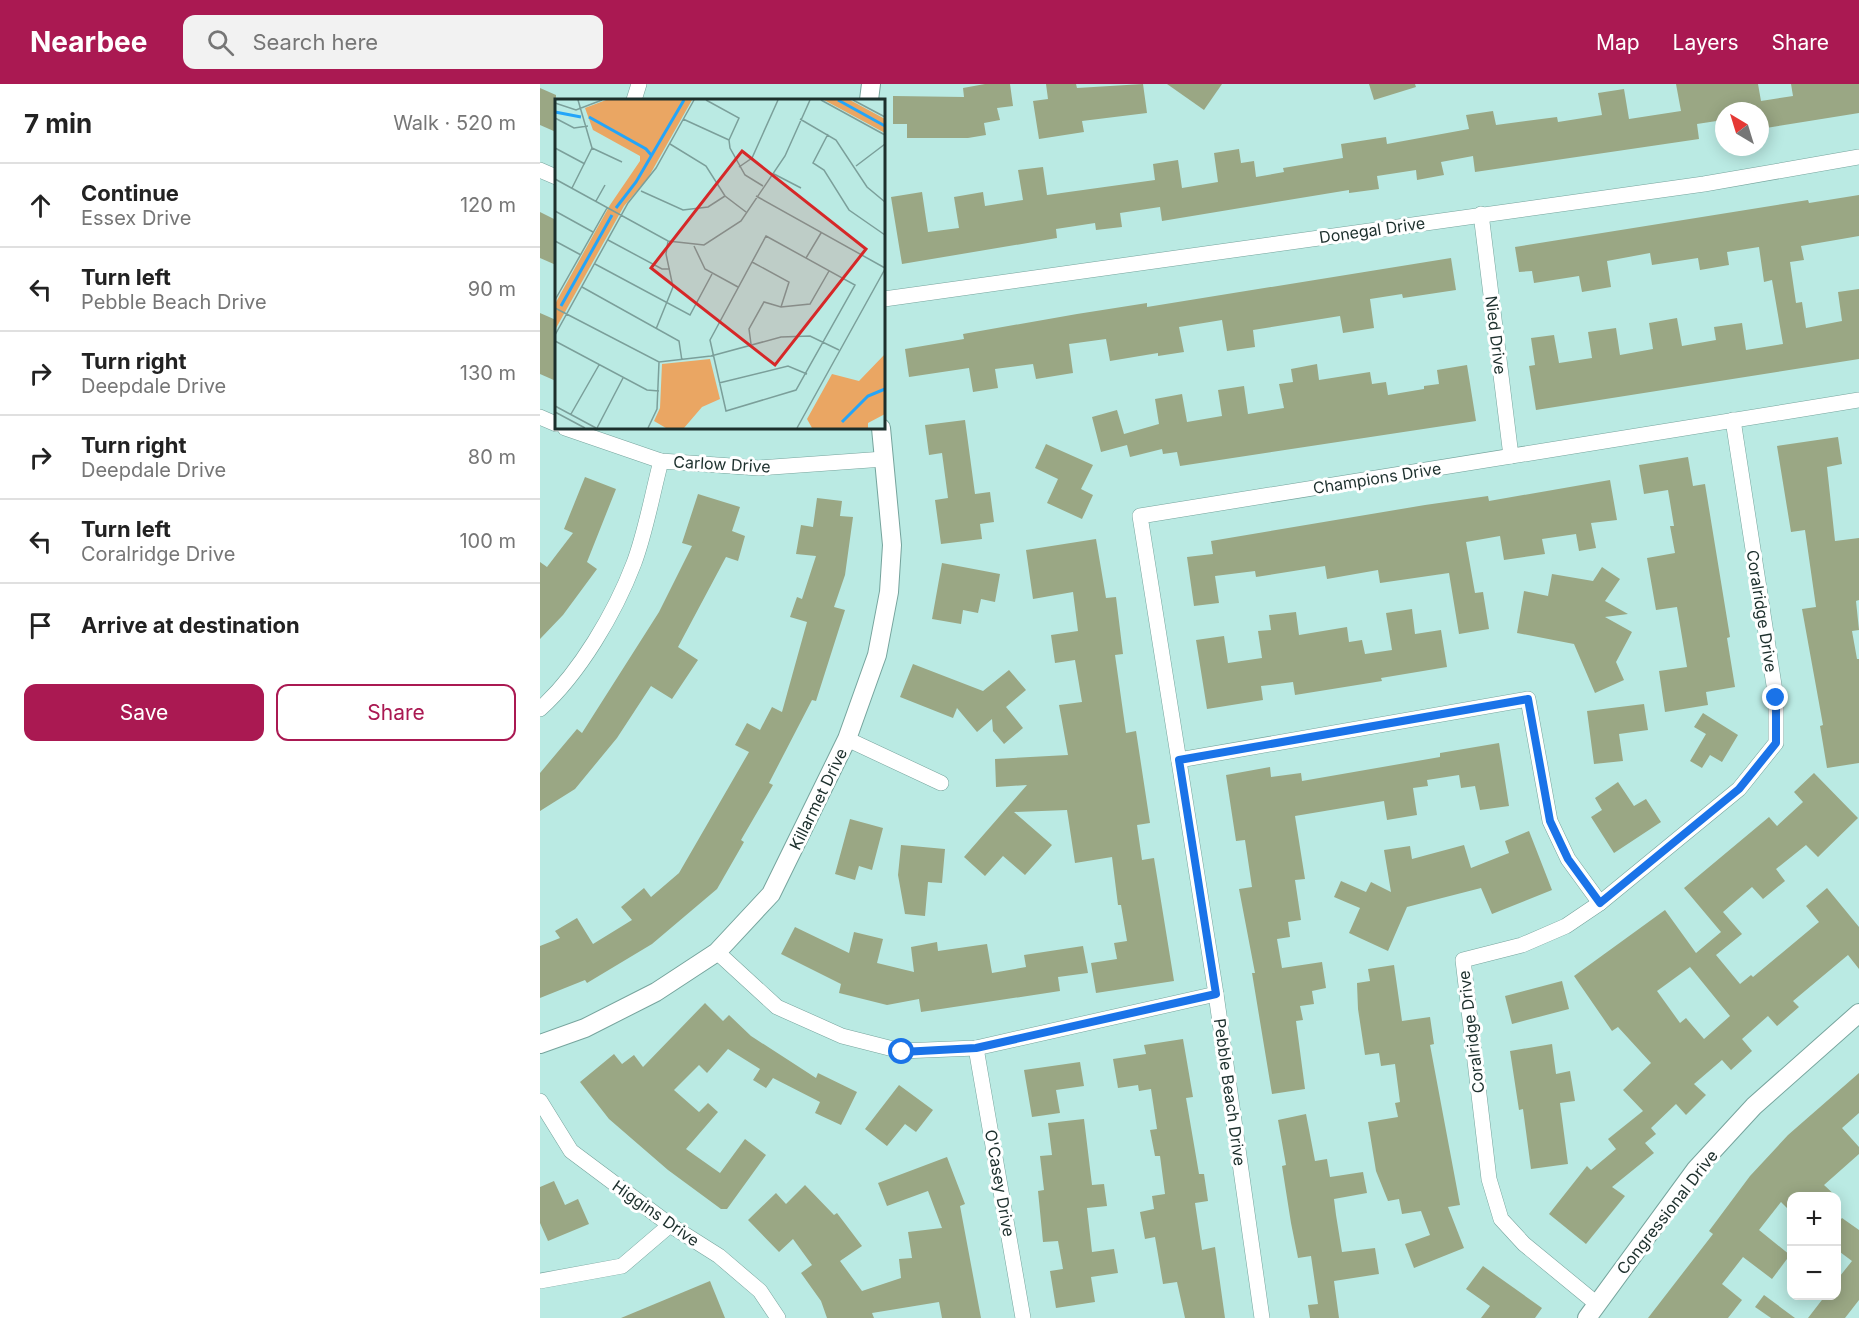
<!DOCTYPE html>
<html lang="en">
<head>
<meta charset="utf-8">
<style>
	:root { --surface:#fff; --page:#f2f2f2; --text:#222; --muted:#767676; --line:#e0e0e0; --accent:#aa1952 }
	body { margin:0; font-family:Inter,sans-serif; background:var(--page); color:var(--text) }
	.controls { position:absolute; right:18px; bottom:18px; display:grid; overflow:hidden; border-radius:12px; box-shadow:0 3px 15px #0003 }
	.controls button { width:54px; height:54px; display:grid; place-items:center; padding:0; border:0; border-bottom:2px solid var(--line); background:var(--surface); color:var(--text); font:30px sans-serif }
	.compass { position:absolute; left:1175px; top:18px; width:54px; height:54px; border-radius:50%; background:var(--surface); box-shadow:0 3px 15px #0003; rotate:322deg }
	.stop { position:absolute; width:18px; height:18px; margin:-14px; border:4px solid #1a73e8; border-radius:50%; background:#fff }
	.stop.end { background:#1a73e8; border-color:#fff; box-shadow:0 2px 6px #0008 }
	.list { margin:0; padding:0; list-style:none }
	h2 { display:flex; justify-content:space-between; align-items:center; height:78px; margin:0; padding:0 24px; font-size:26px }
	h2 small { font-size:20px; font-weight:400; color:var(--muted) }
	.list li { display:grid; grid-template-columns:39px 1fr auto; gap:18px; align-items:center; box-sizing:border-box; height:84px; padding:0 24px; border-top:2px solid var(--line) }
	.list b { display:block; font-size:22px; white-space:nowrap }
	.list p { margin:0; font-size:20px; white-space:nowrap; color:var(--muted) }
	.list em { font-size:20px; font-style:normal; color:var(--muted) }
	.actions { display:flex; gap:12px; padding:18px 24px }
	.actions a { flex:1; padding:14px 0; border:2px solid var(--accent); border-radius:12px; text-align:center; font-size:21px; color:var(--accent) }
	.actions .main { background:var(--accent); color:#fff }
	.icon { flex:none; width:33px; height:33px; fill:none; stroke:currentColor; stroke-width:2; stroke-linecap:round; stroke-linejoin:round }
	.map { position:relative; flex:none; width:1319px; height:1234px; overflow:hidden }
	header { display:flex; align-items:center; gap:36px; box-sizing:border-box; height:84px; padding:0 30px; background:var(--accent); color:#fff }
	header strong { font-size:28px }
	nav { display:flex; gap:33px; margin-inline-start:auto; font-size:21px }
	.search { width:420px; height:54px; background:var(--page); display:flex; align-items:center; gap:15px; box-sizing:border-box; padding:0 21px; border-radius:12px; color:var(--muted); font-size:22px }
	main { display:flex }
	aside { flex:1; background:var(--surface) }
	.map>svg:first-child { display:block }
	.building { fill:#9aa784; fill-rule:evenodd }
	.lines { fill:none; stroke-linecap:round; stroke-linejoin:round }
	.minor-casing { stroke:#76a49d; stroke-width:16 }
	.tertiary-casing { stroke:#76a49d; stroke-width:20 }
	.minor { stroke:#fff; stroke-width:15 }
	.tertiary { stroke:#fff; stroke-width:18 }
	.route { stroke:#1a73e8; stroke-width:8 }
	.labels { text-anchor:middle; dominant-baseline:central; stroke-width:6; stroke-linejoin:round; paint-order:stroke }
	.street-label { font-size:16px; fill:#1c2f2c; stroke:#fff }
	.inset-river { fill:none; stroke:#24a5f9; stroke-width:3 }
	.inset-road { fill:none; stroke:#7b9f9a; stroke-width:1.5 }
	.view { fill:#d62828; fill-opacity:0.15; stroke:#d62828; stroke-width:3 }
	.inset-edge { fill:none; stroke:#1c2f2c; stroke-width:3 }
</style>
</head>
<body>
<header>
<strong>Nearbee</strong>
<div class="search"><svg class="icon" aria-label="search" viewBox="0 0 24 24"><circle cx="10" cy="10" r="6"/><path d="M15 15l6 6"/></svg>Search here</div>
<nav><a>Map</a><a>Layers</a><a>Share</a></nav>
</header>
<main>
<aside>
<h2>7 min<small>Walk · 520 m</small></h2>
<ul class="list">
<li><svg class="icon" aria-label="ahead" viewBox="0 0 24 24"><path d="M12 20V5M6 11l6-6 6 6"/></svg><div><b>Continue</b><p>Essex Drive</p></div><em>120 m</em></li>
<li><svg class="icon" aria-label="left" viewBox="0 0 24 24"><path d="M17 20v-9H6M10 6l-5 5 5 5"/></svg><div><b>Turn left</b><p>Pebble Beach Drive</p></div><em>90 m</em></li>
<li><svg class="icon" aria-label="right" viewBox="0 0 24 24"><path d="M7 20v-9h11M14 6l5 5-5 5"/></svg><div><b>Turn right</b><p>Deepdale Drive</p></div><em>130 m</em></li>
<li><svg class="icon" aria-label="right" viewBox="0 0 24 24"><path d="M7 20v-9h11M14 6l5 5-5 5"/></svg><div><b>Turn right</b><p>Deepdale Drive</p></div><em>80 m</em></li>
<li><svg class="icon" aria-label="left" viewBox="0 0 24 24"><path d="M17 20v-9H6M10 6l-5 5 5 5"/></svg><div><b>Turn left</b><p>Coralridge Drive</p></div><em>100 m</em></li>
<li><svg class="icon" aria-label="arrive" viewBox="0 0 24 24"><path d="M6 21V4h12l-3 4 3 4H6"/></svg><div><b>Arrive at destination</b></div></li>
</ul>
<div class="actions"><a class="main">Save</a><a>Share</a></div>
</aside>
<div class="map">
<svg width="1319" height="1234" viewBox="0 0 1319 1234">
	<rect width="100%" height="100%" fill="#baeae3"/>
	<g class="building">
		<polygon points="445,0 470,0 473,22 457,24 460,36 444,39 446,51 428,54 367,54 367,40 353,40 353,12 424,13 423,4"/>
		<polygon points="506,0 536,0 537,4 603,0 607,29 542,37 544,48 499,55 493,17 508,15"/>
		<polygon points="627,0 682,0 664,26"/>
		<polygon points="829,0 875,0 876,3 834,16"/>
		<polygon points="1136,0 1218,0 1221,17 1253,12 1251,0 1319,0 1319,29 1220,45 1220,27 1182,27 1183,36 1157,40 1159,55 935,88 933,72 901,78 904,91 877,96 876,86 837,92 839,105 809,109 809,106 622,137 620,123 580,129 582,143 556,146 555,139 516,145 517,154 362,180 351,113 382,108 388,148 419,144 414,113 443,108 445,122 483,116 478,86 503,83 507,111 615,96 613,80 638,76 642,104 678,98 674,69 699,65 701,79 714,77 716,93 744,88 743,84 803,74 801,60 846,53 847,60 929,45 926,31 953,27 956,41 1017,33 1018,38 1062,31 1058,9 1084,5 1089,35 1141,27"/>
		<polygon points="0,4 16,11 16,48 0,41"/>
		<polygon points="1319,111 1319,152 1261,162 1264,176 1250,178 1256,219 1262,218 1266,244 1302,237 1298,208 1319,205 1319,275 996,326 989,282 995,281 991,254 1014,251 1019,279 1052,274 1048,248 1076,244 1080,271 1113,265 1109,239 1137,234 1142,262 1176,256 1174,243 1202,239 1206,266 1243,260 1232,196 1224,198 1219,163 1187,168 1189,181 1160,186 1158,174 1112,181 1110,169 1067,177 1071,203 1042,208 1039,192 994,199 992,187 979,188 975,163 1268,116 1269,119"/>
		<polygon points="0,128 16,136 16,181 0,174"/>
		<polygon points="911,174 916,206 863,214 862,210 830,215 834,244 803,249 800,232 713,246 715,263 687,267 682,236 639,243 644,268 618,272 618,269 570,277 566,255 529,260 533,289 496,295 493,280 455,285 458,304 433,308 429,284 369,293 365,265 424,255 423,250 537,230 607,219 607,223"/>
		<polygon points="0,229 16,236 16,297 0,290"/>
		<polygon points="777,280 779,296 830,288 832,300 846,298 848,311 884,305 884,302 899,300 897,286 927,281 936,337 640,382 637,368 623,370 622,365 590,373 587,361 561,368 552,333 577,326 584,350 619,340 615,315 642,310 647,338 682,332 678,306 704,302 708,330 744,324 739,300 753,298 751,285"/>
		<polygon points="425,336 435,410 450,408 454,438 440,440 442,455 401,460 395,416 408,414 402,369 389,371 385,341"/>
		<polygon points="1298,353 1302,380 1287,383 1295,457 1319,454 1319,516 1316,517 1319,546 1312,547 1317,575 1319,575 1319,679 1287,684 1280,642 1283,641 1262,525 1276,523 1265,446 1251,448 1237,362"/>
		<polygon points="506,360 553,381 541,405 553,411 542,435 507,419 518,395 495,384"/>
		<polygon points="1148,373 1153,402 1165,400 1190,553 1187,554 1195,603 1166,608 1168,621 1125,628 1119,587 1147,583 1137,523 1116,526 1107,474 1135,469 1130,442 1134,442 1128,406 1104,410 1099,381"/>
		<polygon points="45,393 76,405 47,478 57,485 23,531 0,555 0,478 7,483 33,449 24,445"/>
		<polygon points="1070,396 1077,436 1051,439 1056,464 1039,467 1036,450 1002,455 1005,470 964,476 960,452 926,458 935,509 943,508 949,545 919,550 909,489 840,499 838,486 787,495 785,482 716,493 715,487 675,492 679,519 654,522 647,473 673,470 671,457 885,421 948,412 949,417"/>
		<polygon points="158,410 200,423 192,447 205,452 198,477 186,473 138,563 158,576 132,615 111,602 77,654 35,705 0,727 0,689 37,645 42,649 119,528 152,462 142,459"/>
		<polygon points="277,414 302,417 300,432 313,433 305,491 294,523 305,526 276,617 272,616 229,699 233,701 201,756 204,758 177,805 112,860 47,899 45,896 0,914 0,862 20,854 15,847 37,834 53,860 92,836 81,823 104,804 111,813 139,789 209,668 195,661 207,639 220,646 232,623 242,628 267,538 250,533 257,513 262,515 276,472 256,470 261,441 273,443"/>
		<polygon points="556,455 566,514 576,513 583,570 575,571 586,649 596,647 610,739 597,741 602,776 614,774 634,897 556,909 551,879 577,875 574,859 587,857 581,821 578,821 572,773 535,779 527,726 474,728 512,761 485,791 463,772 445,792 424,773 487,701 456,703 455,675 528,671 519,621 542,618 535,576 515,579 511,551 538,547 533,508 493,515 486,466"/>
		<polygon points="402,479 460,490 455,518 441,515 438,529 423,526 421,540 392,535"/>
		<polygon points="1062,483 1080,495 1065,517 1088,530 1065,533 1092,548 1076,578 1084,596 1055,609 1034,560 977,549 984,507 1008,512 1012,490 1053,497"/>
		<polygon points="872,525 875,550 901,546 907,583 841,594 842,597 755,611 753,598 721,602 723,616 667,625 656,556 684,552 688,579 722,574 718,547 731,546 729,531 756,528 759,551 807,543 809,558 822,556 825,570 852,566 846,529"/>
		<polygon points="373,580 443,607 469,586 486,606 466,623 483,644 464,660 453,647 452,635 437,648 417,624 413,634 360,613"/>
		<polygon points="1104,620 1108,646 1079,650 1083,677 1054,680 1047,627"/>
		<polygon points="1163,629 1198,651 1182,678 1170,671 1162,684 1150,677 1166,650 1154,643"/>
		<polygon points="959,659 969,722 940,726 935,702 921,704 919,691 887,696 888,702 873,704 877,731 847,736 844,717 755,732 765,795 755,796 761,836 748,838 750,853 737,855 742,884 782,878 786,904 772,907 774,920 760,922 763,936 756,937 765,1005 732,1010 712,889 715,889 699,805 712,803 705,756 696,757 686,691 730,683 731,693 761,689 762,697 900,673 900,669"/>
		<path d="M1274,689L1318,734L1278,773L1266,761L1236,785L1245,797L1223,815L1212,803L1183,828L1202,850L1176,871L1200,900L1211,891L1213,893L1279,838L1266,822L1287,804L1319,843V885L1308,871L1253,917L1259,923L1237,942L1228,932L1202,955L1212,967L1191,986L1182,976L1154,1000L1166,1011L1146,1031L1136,1020L1111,1044L1116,1050L1105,1059L1114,1069L1072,1103L1085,1112L1046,1160L1009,1130L1047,1082L1051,1086L1076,1065L1068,1055L1103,1027L1083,1006L1111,979L1078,943L1072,947L1034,892L1125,826L1156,869L1181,848L1144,804L1229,733L1237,742L1263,718L1254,708ZM1150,883L1190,932L1164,955L1146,934L1140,939L1117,907Z"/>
		<polygon points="1078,698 1094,722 1106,715 1121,738 1074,769 1051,733 1062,726 1055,714"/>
		<polygon points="310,735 343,744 332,786 319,782 315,796 295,790"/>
		<polygon points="989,747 1012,806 952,830 941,804 867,823 848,867 809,849 820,824 794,813 801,797 826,808 831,798 851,808 844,766 870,762 872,775 924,761 931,784 969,769 965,757"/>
		<polygon points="361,761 405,765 402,799 388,798 385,832 365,830 358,791"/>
		<polygon points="255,843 309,869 314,848 343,855 337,879 374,888 371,863 397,858 398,867 447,860 452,889 486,883 484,871 543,862 548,889 518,893 520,907 381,928 379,915 347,921 299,909 301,900 241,870"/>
		<polygon points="854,881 862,937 890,933 894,960 890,961 920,1121 908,1123 924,1164 874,1184 865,1160 890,1151 881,1127 862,1130 859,1115 848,1117 836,1087 828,1038 858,1033 855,1019 860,1018 855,980 841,982 839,969 825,971 818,925 817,899 830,897 828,885"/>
		<polygon points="1022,897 1029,925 972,940 965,912"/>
		<polygon points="165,919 183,937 189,931 211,952 276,994 278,989 317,1008 301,1041 275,1029 280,1018 233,994 226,1004 213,996 220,985 188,965 167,989 159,981 134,1006 159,1028 168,1019 178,1028 146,1065 180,1089 205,1055 226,1071 187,1125 181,1125 128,1086 69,1035 40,998 74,970 82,980 94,971 103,983"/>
		<polygon points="643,955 653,1013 646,1014 659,1090 664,1090 668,1117 655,1119 662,1166 675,1163 685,1234 645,1234 637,1198 623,1200 615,1153 605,1155 600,1128 614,1125 612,1112 625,1110 620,1072 615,1072 610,1046 617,1045 611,1005 599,1007 598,1001 578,1004 573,975 606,970 604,961"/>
		<polygon points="1012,960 1016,990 1030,987 1035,1017 1020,1019 1028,1080 991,1085 983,1025 979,1026 970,967"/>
		<polygon points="540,978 544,1002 516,1006 520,1029 492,1033 484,986"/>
		<polygon points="1319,989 1319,1029 1302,1044 1319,1063 1319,1070 1284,1101 1297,1113 1251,1113 1251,1128 1241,1118 1219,1146 1250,1171 1232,1195 1203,1173 1182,1200 1202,1216 1188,1234 1108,1234 1173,1150 1169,1147 1210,1092 1248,1051"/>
		<polygon points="359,1001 393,1026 376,1048 365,1040 347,1062 325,1045"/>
		<polygon points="766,1030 775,1077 787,1075 790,1093 823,1088 827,1109 794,1115 796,1131 802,1168 835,1164 839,1190 794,1197 799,1234 770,1234 768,1221 778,1220 771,1172 758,1174 751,1139 742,1082 746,1081 738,1036"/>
		<polygon points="544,1035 552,1101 564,1100 567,1122 547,1124 552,1168 574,1165 578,1189 551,1193 555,1218 516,1224 510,1187 523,1185 518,1157 503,1158 498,1107 504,1106 500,1072 512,1071 508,1039"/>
		<polygon points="407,1073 425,1120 420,1122 441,1234 402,1234 399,1218 332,1229 334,1234 287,1234 281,1217 261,1189 272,1181 253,1155 239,1168 208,1136 236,1109 246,1120 265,1101 294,1131 297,1129 322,1162 300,1177 322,1207 361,1194 359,1175 372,1174 368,1148 402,1144 388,1107 347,1122 338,1099"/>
		<polygon points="14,1097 25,1121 38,1115 49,1140 8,1157 0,1139 0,1103"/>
		<polygon points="1302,1134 1319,1146 1319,1216 1305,1234 1268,1234 1285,1212 1296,1212 1296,1197 1312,1177 1296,1165 1296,1141"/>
		<polygon points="943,1182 1002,1224 995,1234 941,1234 950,1222 926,1205"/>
		<polygon points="170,1197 185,1234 81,1234"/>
		<polygon points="1224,1211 1255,1234 1231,1234 1215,1223"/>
	</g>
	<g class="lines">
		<g class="minor-casing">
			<g id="minor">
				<polyline points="94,16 99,0"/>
				<polyline points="0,86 16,93"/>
				<polyline points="941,130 971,372"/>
				<polyline points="344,215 1164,100 1319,73"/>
				<polyline points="0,333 16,340"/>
				<polyline points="25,344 121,377 219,384 344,375"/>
				<path d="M0,625C39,590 75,529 94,479C106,447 112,411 121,377"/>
				<polyline points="307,655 401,699"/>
				<polyline points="639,676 988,615 1010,737 1028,775 1060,819"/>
				<polyline points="177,868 237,923 302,952 361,967 436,964 676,910"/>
				<polyline points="436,964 483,1234"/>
				<polyline points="0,1017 31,1067 130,1141 179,1172 220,1207 238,1234"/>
				<polyline points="0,1197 82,1182 130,1141"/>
				<polyline points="1057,1220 984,1160 961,1135 949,1095 923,876 982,861 1026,842 1060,819 1199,705 1236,659 1236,614 1193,336"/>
				<polyline points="722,1234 676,910 600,432 1319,316"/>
			</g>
		</g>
		<g class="tertiary-casing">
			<g id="tertiary">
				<polyline points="329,16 331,0"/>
				<polyline points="0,960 45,944 116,908 177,868 231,810 307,655 337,571 349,508 352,461 341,344"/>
				<polyline points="1047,1234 1156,1085 1214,1022 1319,929"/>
			</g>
		</g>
		<use href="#minor" class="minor"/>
		<use href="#tertiary" class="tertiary"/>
	</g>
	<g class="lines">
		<polyline class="route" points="362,968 436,964 676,910 639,676 988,615 1010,737 1028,775 1060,819 1199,705 1236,659 1236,614"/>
	</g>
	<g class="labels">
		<g class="street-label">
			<text transform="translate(832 146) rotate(-8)">Donegal Drive</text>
			<text transform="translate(956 251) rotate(83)">Nied Drive</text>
			<text transform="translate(182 380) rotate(3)">Carlow Drive</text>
			<text transform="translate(837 394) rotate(-9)">Champions Drive</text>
			<text transform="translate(1222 527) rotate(81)">Coralridge Drive</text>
			<text transform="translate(278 715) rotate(-64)">Killarmet Drive</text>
			<text transform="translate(931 948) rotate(-97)">Coralridge Drive</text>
			<text transform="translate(690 1008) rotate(82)">Pebble Beach Drive</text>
			<text transform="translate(460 1099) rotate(80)">O'Casey Drive</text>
			<text transform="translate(1127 1128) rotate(-52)">Congressional Drive</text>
			<text transform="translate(116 1129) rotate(35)">Higgins Drive</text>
		</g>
	</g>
	<g transform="translate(15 15)">
		<rect width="330" height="330" fill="#baeae3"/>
		<path d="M51,1H137L93,79L69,107L0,231V205L55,106L85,62V57L38,31L30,9ZM269,1H295L330,20V34ZM330,255V315L313,324V329H257L252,320L277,275L304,282ZM155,260L165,300L147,308L129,329H111L99,322L105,309L107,265Z" fill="#eaa663"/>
		<path class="inset-river" d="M283,1L330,27M0,13L26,18M34,18L91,50L97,57M61,109L81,83L129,1M6,207L57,116M287,323L313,297L330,290"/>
		<path class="inset-road" d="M151,1L184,19L174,41L175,49L190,76L208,87M266,1L330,36M298,1L330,18M0,4L21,11L47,1M0,19L19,29L33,27M128,20L174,41M245,20L281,41L312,88L330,103M273,35L258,64L269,71L294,111L330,136M115,45L151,67L170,97L191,113M0,49L30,65M37,49L67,63M301,67L330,45M184,68L197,59L223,1M219,75L246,89M0,80L113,142L149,146L186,122L230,57L255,1M17,89L37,49L23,1M86,92L128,111L153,108L170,97M201,97L330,169M41,102L50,86M0,112L38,133M211,137L300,186L241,291L171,312L155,241ZM53,141L107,170H115M0,142L26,156M139,147L150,170L183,188M251,159L266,134M197,163L234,183L226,208M40,165L135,216L157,175M27,188L124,242L127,262M0,201L52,109M0,209L104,263L156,257L226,238L255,237L284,251M101,230L118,188L111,155L113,142M0,236L73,104L101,69L139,1M0,242L92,291L104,292M196,245L194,230L209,203L226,208L255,205L274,172M164,284L233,267L252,275M0,307L41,329M0,313L30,329M16,315L44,266M42,329L68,279M93,329L102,310L104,263M242,329L330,170"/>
		<path class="view" d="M187,52L311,150L220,266L96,169Z"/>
		<rect width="330" height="330" class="inset-edge"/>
	</g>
</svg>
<div class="controls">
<button>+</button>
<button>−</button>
</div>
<svg class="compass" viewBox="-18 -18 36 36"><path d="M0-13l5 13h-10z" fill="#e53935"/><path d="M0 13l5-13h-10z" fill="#767676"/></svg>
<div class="stop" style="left:362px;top:968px"></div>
<div class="stop end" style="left:1236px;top:614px"></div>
</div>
</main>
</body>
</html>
